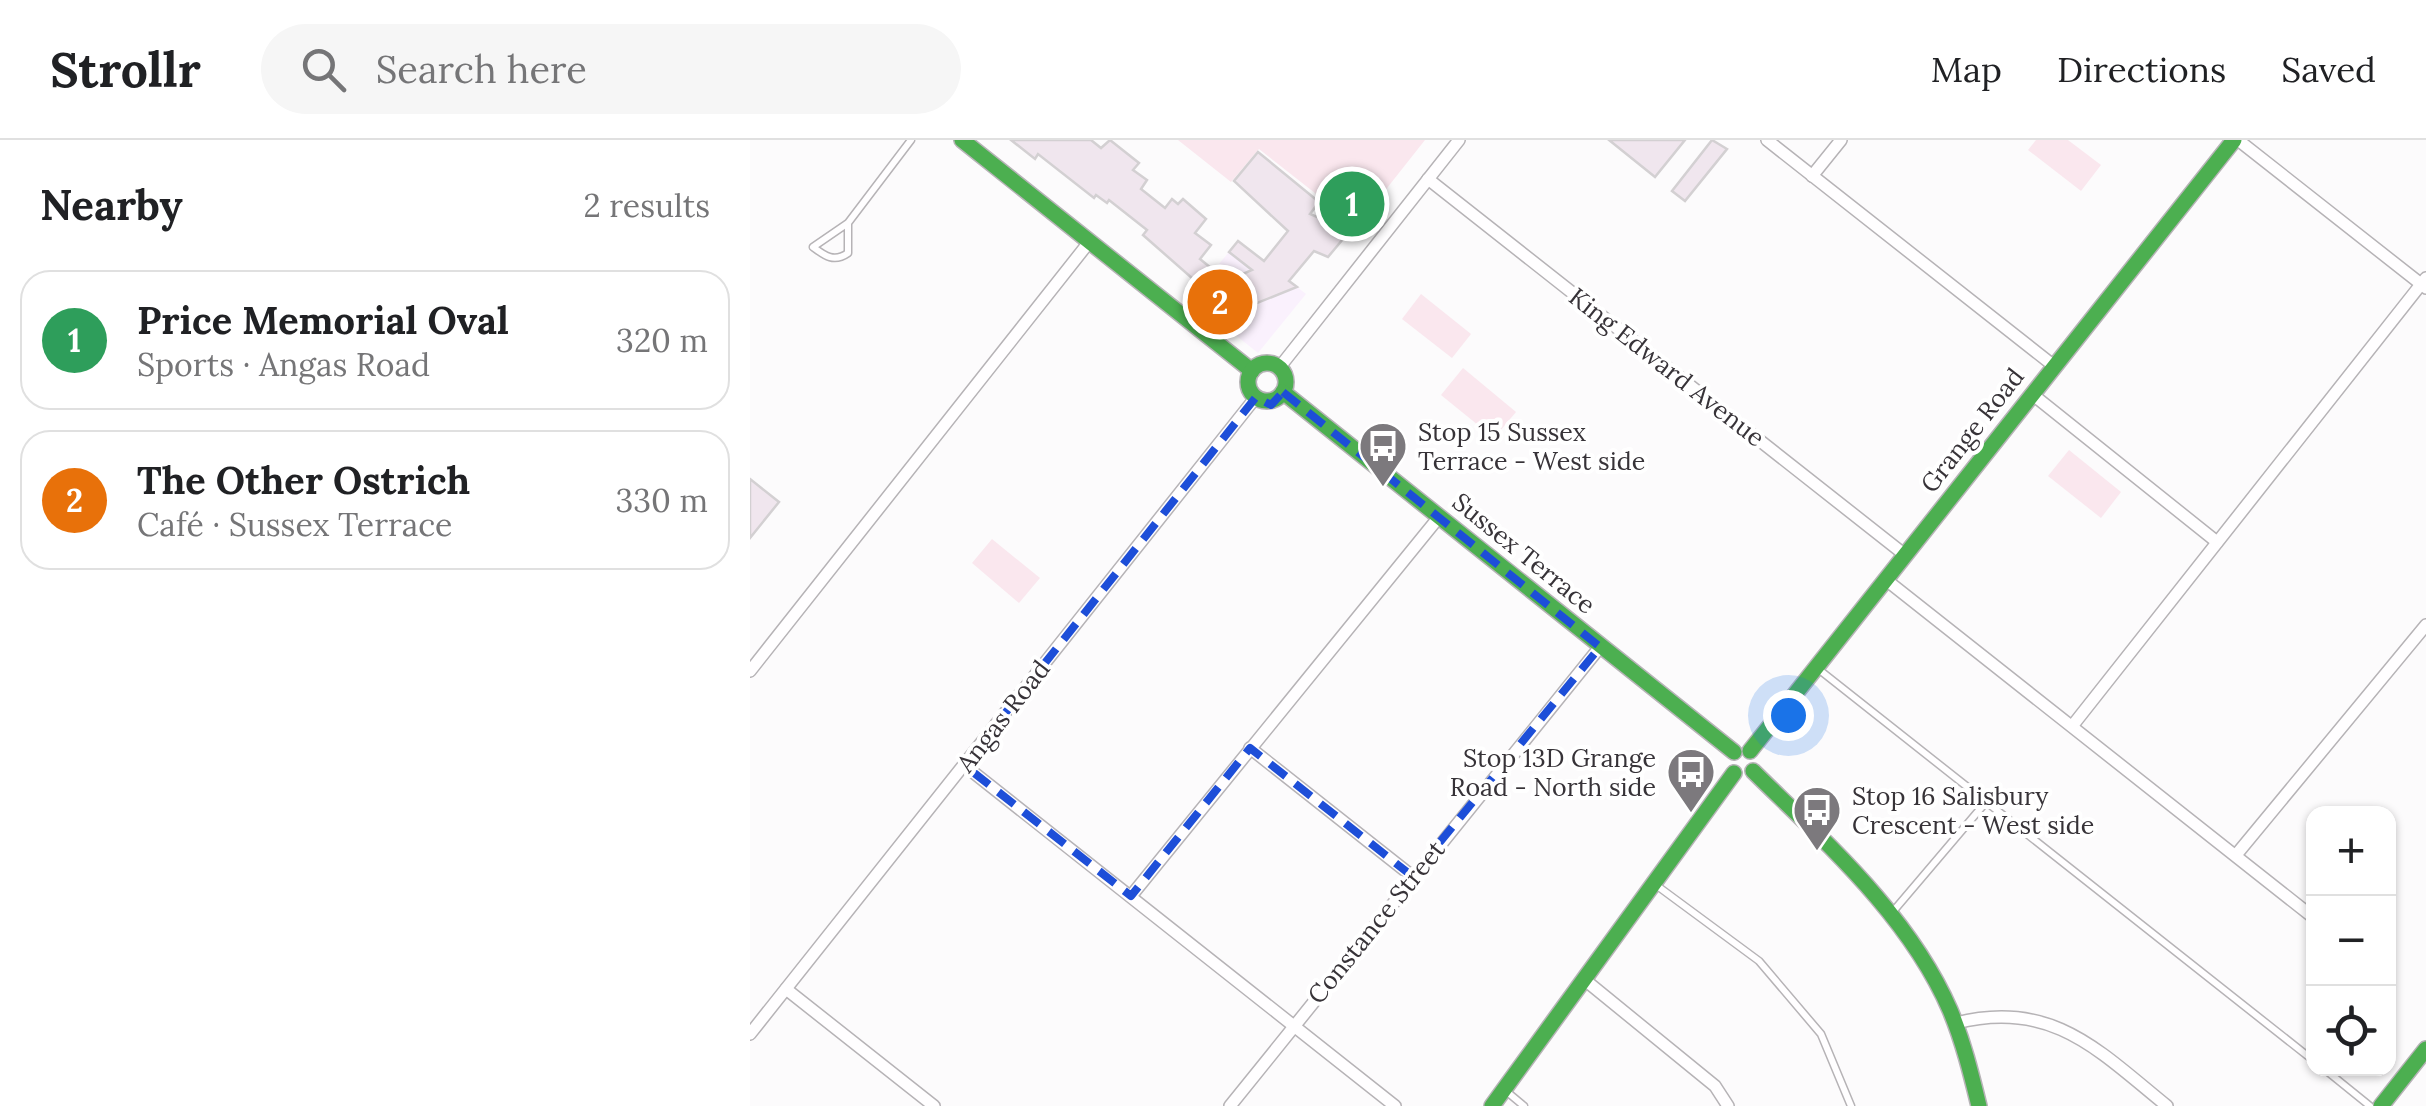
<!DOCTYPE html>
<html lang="en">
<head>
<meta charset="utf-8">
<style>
	:root { --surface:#fff; --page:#f6f6f6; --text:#202124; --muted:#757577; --line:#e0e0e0; --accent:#2563eb }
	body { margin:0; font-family:Lora,serif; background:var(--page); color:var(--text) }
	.controls { position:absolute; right:30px; bottom:30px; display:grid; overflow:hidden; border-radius:20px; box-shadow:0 2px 8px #0004 }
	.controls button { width:90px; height:90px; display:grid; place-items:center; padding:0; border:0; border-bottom:2px solid var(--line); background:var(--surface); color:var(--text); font:50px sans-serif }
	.you { position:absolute; left:1038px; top:575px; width:35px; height:35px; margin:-25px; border:8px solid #fff; border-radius:50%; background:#1a73e8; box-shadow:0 0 0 15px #1a73e833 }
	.badge { display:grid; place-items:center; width:65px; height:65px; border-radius:50%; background:var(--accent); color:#fff; font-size:32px; font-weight:700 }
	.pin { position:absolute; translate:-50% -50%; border:5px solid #fff; box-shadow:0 2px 10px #0006 }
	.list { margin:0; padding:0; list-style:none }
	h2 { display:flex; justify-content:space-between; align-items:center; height:130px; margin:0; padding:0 40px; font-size:42px }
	h2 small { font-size:32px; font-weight:400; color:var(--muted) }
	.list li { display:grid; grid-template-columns:65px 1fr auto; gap:30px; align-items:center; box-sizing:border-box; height:140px; margin:0 20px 20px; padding:0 20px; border:2px solid var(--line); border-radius:30px }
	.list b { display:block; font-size:38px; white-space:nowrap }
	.list p { margin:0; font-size:32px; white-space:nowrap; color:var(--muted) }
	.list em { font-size:32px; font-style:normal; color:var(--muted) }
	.icon { flex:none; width:55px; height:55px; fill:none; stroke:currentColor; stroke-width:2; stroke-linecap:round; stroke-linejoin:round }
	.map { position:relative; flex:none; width:1676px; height:966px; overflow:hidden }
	header { display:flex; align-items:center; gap:60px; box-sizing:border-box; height:140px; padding:0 50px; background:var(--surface); border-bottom:2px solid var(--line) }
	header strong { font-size:48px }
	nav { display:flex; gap:55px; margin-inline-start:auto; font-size:35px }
	.search { width:700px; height:90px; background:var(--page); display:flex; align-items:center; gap:25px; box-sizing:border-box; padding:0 35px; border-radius:55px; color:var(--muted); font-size:38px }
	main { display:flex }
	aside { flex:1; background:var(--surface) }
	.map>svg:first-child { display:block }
	.built { fill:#faf1fd }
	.green { fill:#fae7ee }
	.building { fill:#f0e6ee; stroke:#d3d0d2; stroke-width:2.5 }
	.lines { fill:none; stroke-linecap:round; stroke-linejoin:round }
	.lane-casing { stroke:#b6b3b6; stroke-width:9 }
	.street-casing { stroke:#b6b3b6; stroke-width:14 }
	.fast-casing { stroke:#b6b3b6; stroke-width:18 }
	.lane { stroke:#fffeff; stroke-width:6 }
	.street { stroke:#fffeff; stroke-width:11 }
	.fast { stroke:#4caf50; stroke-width:15 }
	.marked { fill:none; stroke:#1d4ed8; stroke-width:8; stroke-dasharray:20 12; stroke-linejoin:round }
	.labels { text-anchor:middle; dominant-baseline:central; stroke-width:8; stroke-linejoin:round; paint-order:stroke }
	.street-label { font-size:25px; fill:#373338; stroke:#fff }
	.poi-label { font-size:25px; fill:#373338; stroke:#fff; text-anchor:start }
</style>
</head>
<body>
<header>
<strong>Strollr</strong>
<div class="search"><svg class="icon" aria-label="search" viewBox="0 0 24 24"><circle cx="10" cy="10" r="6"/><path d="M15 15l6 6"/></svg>Search here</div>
<nav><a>Map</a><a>Directions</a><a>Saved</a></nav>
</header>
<main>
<aside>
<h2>Nearby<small>2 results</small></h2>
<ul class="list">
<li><span class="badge" style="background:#2e9e5b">1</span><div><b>Price Memorial Oval</b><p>Sports · Angas Road</p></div><em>320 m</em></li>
<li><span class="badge" style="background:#e8710a">2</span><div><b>The Other Ostrich</b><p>Café · Sussex Terrace</p></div><em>330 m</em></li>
</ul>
</aside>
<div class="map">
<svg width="1676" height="966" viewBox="0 0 1676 966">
	<rect width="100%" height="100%" fill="#fcfbfc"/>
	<polygon class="built" points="488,101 556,154 508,213 440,159"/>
	<g class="green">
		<polygon points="428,0 675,0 607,86 509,9 481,42"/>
		<polygon points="1286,0 1318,0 1351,25 1331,51 1278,10"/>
		<polygon points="671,154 721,194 702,218 652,179"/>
		<polygon points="713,228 766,272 744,298 691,255"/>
		<polygon points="1319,310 1371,352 1351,378 1298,336"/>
		<polygon points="242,399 290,438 269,463 222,423"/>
	</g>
	<g class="building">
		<polygon points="261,0 341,0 351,8 360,0 389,23 383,30 397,40 391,49 415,68 422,59 428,64 433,59 456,79 445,93 461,105 450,119 477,141 502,130 479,112 488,101 514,121 538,91 484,41 508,12 569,62 560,74 579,82 593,99 578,117 564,111 539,141 547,147 472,177 444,155 451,146 393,95 397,90 359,60 357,63 346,55 344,58 288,14 285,19"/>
		<polygon points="859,0 935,0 905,37"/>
		<polygon points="962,0 977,9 935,61 922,51"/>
		<polygon points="0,339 29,362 0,398"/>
	</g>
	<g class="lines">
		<g class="lane-casing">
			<g id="lane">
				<path d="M98,83V113C84,123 75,116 63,107L98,83L161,0"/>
				<polyline points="1067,528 1564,921"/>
				<polyline points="906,745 1009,821 1071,894 1101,966"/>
				<polyline points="1140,775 1236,662"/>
				<polyline points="1573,928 1620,966"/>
				<polyline points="756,951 774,966"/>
			</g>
		</g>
		<g class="street-casing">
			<g id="street">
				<polyline points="1017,0 1304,226"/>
				<polyline points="1488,0 1676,148"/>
				<polyline points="1062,36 1091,0"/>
				<polyline points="678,39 1155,415"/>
				<polyline points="529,228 709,0"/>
				<polyline points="1282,254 1467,402"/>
				<polyline points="1135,439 1564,778"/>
				<polyline points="0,531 340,101"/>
				<polyline points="1323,585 1676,138"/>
				<polyline points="500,608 662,736"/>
				<polyline points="214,625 645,966"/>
				<polyline points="1486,715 1676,485"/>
				<polyline points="381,756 689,377"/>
				<polyline points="835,840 965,946 978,966"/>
				<polyline points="36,849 184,966"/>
				<path d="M1206,883C1302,859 1348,910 1417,966"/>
				<polyline points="0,894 506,257"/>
				<polyline points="480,966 850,507"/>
			</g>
		</g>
		<g class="fast-casing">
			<g id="fast">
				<polyline points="212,0 502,231"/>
				<circle cx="517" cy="242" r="19"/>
				<polyline points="533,252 984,612"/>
				<polyline points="1000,611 1484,0"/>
				<path d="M1003,631C1075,702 1159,775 1200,870C1213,901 1221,933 1229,966"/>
				<polyline points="742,966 984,633"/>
				<polyline points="1631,966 1676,909"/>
			</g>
		</g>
		<use href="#lane" class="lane"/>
		<use href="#street" class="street"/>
		<use href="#fast" class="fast"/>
	</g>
	<path class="marked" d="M533,252L850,507L662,736L500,608L381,756L214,625L506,257L521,265Z"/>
	<defs>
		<g id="bus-pin" transform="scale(2.5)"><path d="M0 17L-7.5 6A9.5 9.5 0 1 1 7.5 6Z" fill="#7c797d" stroke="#fff"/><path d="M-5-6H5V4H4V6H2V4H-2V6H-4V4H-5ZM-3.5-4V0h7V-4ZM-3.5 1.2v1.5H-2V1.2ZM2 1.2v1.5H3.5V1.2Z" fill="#fff"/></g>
	</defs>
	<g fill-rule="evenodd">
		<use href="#bus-pin" x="633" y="306"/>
		<use href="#bus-pin" x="941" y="632"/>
		<use href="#bus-pin" x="1067" y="670"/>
	</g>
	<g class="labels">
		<g class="street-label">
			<text transform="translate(917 227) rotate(38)">King Edward Avenue</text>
			<text transform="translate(1222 290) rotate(-52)">Grange Road</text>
			<text transform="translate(774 413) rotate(39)">Sussex Terrace</text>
			<text transform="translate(253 576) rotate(-52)">Angas Road</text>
			<text transform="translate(626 782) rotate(-51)">Constance Street</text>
		</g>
		<g class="poi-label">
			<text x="668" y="292">Stop 15 Sussex<tspan x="668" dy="29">Terrace - West side</tspan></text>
			<text x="906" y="618" text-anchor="end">Stop 13D Grange<tspan x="906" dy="29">Road - North side</tspan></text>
			<text x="1102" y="656">Stop 16 Salisbury<tspan x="1102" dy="29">Crescent - West side</tspan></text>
		</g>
	</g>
</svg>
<div class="controls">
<button>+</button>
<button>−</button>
<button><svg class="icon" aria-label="locate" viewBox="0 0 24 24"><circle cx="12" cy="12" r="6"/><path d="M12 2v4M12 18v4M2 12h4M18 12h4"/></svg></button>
</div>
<div class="you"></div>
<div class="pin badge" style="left:602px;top:64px;background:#2e9e5b">1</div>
<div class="pin badge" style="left:470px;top:162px;background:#e8710a">2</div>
</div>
</main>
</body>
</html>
